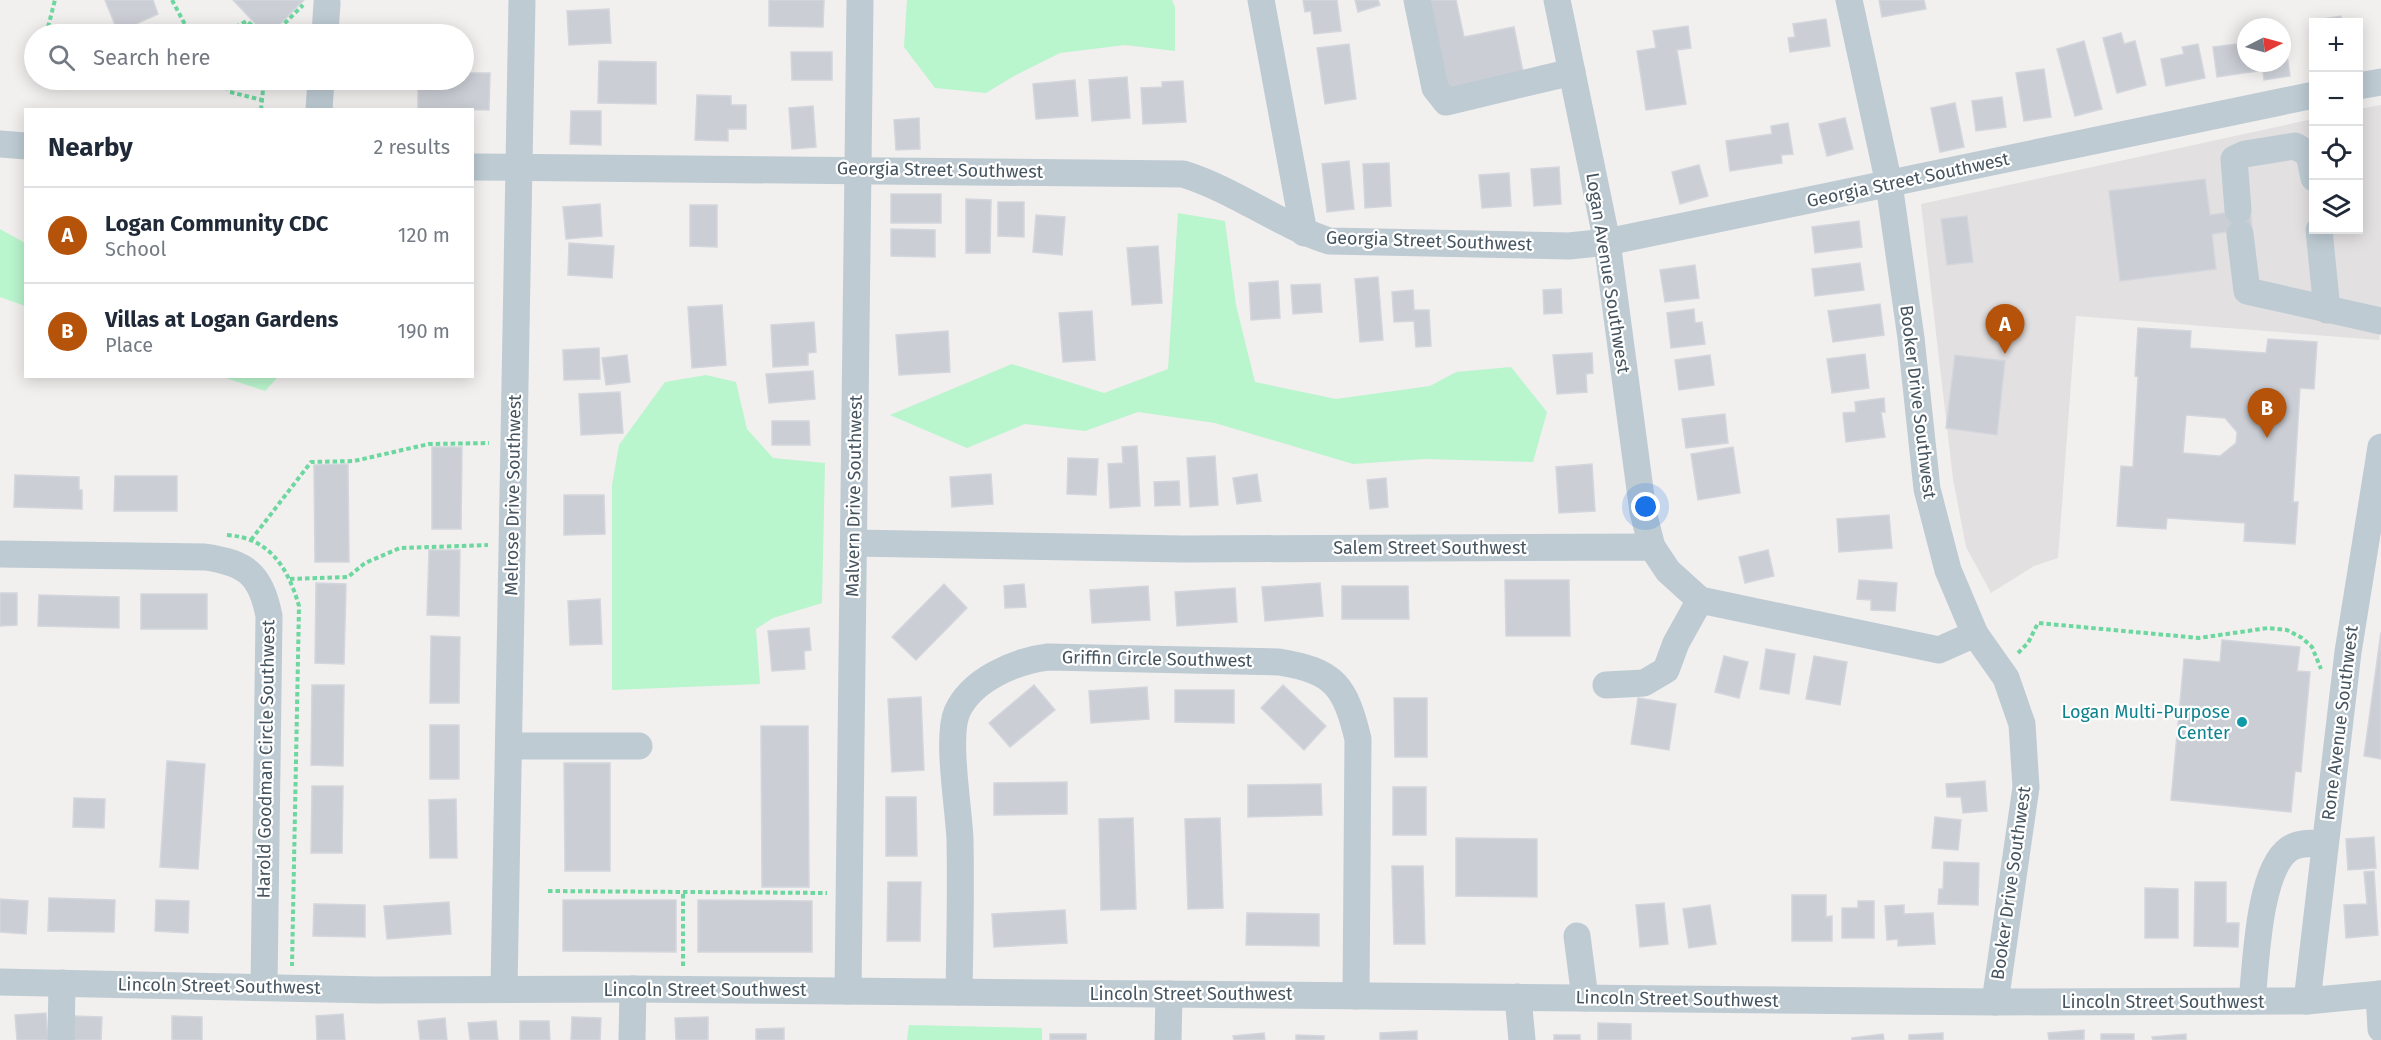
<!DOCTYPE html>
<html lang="en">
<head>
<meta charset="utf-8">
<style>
	:root { --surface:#fff; --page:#f2f2f3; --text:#1f2937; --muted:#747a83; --line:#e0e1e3; --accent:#b45309 }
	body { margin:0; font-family:"Fira Sans",sans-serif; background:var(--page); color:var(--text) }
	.controls { position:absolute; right:18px; top:18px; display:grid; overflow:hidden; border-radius:0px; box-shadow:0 3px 15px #0003 }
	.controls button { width:54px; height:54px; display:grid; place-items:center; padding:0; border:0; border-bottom:2px solid var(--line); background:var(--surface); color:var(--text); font:30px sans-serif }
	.compass { position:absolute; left:2237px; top:18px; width:54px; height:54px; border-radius:50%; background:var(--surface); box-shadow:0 3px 15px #0003; rotate:84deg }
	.you { position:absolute; left:1646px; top:507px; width:21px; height:21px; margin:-15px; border:4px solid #fff; border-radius:50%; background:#1a73e8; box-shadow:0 0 0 9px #1a73e833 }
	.badge { display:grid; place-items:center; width:39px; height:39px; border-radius:50%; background:var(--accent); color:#fff; font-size:20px; font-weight:700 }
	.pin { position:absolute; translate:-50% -50px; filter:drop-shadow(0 2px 3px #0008) }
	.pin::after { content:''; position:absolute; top:32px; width:21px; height:18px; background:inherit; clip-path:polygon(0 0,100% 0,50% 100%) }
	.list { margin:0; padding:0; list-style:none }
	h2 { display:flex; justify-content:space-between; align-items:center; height:78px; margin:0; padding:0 24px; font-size:26px }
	h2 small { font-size:20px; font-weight:400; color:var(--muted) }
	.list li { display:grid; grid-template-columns:39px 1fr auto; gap:18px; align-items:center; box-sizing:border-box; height:96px; padding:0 24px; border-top:2px solid var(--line) }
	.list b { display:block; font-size:22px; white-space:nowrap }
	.list p { margin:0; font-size:20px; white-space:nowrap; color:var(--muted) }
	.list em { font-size:20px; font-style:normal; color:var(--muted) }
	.icon { flex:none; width:33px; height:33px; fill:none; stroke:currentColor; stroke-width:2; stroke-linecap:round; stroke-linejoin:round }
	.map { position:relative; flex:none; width:2381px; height:1040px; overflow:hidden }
	.search { position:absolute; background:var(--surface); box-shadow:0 3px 15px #0003; left:24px; top:24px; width:450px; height:66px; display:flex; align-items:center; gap:15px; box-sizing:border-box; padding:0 21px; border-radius:33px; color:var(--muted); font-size:22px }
	.panel { position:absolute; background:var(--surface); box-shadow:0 3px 15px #0003; left:24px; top:108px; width:450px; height:270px; border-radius:0px }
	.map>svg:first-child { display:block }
	.education { fill:#e3e0e1 }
	.green { fill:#b9f5cd }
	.building { fill:#cbced5; stroke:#d3d6dc; stroke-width:1.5; fill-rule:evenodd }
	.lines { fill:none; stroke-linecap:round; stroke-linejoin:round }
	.path { stroke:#6cd79e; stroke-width:4; stroke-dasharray:4.5 3; stroke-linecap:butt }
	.minor { stroke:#becbd3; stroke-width:27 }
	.culture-dot { fill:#0f9aa8; stroke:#fff; stroke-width:2 }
	.labels { text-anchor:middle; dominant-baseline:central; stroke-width:4.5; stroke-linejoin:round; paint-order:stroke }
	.street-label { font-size:18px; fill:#45545f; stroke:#fff }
	.culture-label { font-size:18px; fill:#0d838f; stroke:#fff; text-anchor:end }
</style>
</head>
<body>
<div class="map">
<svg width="2381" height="1040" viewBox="0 0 2381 1040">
	<rect width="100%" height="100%" fill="#f2efef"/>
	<polygon class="education" points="2381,105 2381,325 2379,340 2076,316 2058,558 2034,566 1991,593 1966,547 1953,479 1921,204 2313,119 2314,230 2358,230 2359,109"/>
	<g class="green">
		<polygon points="907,0 1172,0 1175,7 1175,51 1125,45 1060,53 1014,76 986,93 935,88 904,47"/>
		<polygon points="1178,213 1225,221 1236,305 1255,382 1336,399 1430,386 1456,372 1511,367 1547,412 1533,462 1425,459 1353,464 1215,423 1138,412 1085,431 1025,424 967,448 890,415 1012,364 1104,393 1168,369"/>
		<polygon points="0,229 25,243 25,306 0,297"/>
		<polygon points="706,375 736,382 747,429 773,458 825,463 822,603 773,618 756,629 760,684 612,690 612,485 619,445 665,382"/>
		<polygon points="223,377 278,376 278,377 265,391"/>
		<polygon points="909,1025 1042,1028 1042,1040 907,1040"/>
	</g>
	<g class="building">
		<polygon points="105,0 153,0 158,14 118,32"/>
		<polygon points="233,0 304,0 270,34 265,34"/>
		<polygon points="769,0 824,0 823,27 769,26"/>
		<polygon points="1303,0 1337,0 1341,31 1314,34 1311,11 1305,12"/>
		<polygon points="1355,0 1378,0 1380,5 1358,12"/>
		<polygon points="1429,0 1456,0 1464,37 1514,27 1524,77 1447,92"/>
		<polygon points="1879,0 1924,0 1926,9 1882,17"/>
		<polygon points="609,9 611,43 569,45 567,11"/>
		<polygon points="2341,16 2342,22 2317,22 2317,20"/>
		<polygon points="1826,19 1830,46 1790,52 1788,38 1795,37 1793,24"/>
		<polygon points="1688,26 1691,48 1677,50 1686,104 1646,110 1637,51 1656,48 1653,31"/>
		<polygon points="2121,33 2124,44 2135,41 2146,85 2117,93 2103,38"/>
		<polygon points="2284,34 2290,76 2264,80 2262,63 2282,63 2282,35"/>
		<polygon points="2084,41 2102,109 2075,116 2057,49"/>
		<polygon points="2246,43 2246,63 2256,63 2257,71 2217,77 2213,47"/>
		<polygon points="1349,44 1356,99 1325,104 1317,48"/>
		<polygon points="2198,44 2205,78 2166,86 2161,59 2184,54 2182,47"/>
		<polygon points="791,52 832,52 832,80 792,80"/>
		<polygon points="599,61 656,62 656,104 598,103"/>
		<polygon points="2044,69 2051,117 2024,121 2016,73"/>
		<polygon points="464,73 490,73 489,110 418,109 418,80 464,80"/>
		<polygon points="1127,77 1130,118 1092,121 1089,80"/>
		<polygon points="1075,80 1078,116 1036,119 1033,84"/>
		<polygon points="1183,81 1186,122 1143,124 1141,88 1162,87 1162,82"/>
		<polygon points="697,95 731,96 731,105 746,105 746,129 728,129 728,141 695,140"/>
		<polygon points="2002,97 2006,127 1976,131 1972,101"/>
		<polygon points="1955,103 1964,147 1940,152 1931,108"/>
		<polygon points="813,106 816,147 792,149 789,108"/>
		<polygon points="571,111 601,111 601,145 570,144"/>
		<polygon points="919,118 920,149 896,150 894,120"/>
		<polygon points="1845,118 1853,149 1827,156 1819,124"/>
		<polygon points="1788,123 1793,154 1781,155 1782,163 1730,171 1726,141 1772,134 1771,126"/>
		<polygon points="1349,161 1354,209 1327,212 1322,164"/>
		<polygon points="1389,163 1391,206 1365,208 1363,164"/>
		<polygon points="1699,165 1708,196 1680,204 1672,172"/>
		<polygon points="1559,167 1561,204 1534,206 1531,169"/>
		<polygon points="1509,173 1511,206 1482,208 1479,175"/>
		<polygon points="2205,179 2210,215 2250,209 2252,229 2212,234 2216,269 2120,281 2109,191"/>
		<rect x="891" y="194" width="50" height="29"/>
		<polygon points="966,199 991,200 990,253 966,253"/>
		<polygon points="998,202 1024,202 1024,237 998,236"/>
		<polygon points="600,204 602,236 566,239 563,207"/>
		<polygon points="690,205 717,205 717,247 690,246"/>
		<polygon points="1036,215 1065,217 1062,255 1033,252"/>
		<polygon points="1967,216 1973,262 1947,265 1941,219"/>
		<polygon points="1859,221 1862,247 1815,253 1812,227"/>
		<polygon points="891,229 935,230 935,257 891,256"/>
		<polygon points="569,243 614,246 612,278 568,275"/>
		<polygon points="1158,246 1162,303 1132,305 1127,248"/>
		<polygon points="1860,263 1864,290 1815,296 1812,269"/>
		<polygon points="1695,265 1699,298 1665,302 1660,270"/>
		<polygon points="1378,277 1383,340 1360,342 1355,279"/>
		<polygon points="1278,281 1280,318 1251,320 1249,283"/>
		<polygon points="1320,284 1322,312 1293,314 1291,285"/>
		<polygon points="1561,289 1562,313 1544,314 1543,290"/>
		<polygon points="1413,290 1414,310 1429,310 1431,346 1416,347 1414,321 1394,322 1392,292"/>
		<polygon points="1880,304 1884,335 1833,342 1828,311"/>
		<polygon points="722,305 726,365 692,368 688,307"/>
		<polygon points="1694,309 1695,323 1702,322 1705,344 1671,348 1667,313"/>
		<polygon points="1092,311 1095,360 1063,362 1059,313"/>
		<polygon points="814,322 816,352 808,353 808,365 773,367 771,325"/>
		<path d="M2138,328L2191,331L2190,348L2266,353L2268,339L2317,342L2314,389L2300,388L2293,502H2298L2295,544L2244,541L2245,523L2167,518L2166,529L2117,526L2121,466L2133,467L2138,377L2135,376ZM2186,415L2225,418L2237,432L2236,443L2220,456L2183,453Z"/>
		<polygon points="948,331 950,372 899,375 896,335"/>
		<polygon points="599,348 600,379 564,380 563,350"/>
		<polygon points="1592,353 1593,373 1586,374 1587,392 1557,394 1553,355"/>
		<polygon points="1865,354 1869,388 1832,393 1827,359"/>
		<polygon points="627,355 630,382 606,385 602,358"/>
		<polygon points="1710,355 1714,385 1679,390 1675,360"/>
		<polygon points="1955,355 2005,361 1997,435 1946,428"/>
		<polygon points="813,371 815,399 769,403 766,374"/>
		<polygon points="620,392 623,433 581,435 579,394"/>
		<polygon points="1884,398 1885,412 1881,412 1885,437 1846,442 1843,413 1856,412 1855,402"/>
		<polygon points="1725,414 1728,443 1686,448 1682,419"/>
		<polygon points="772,421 809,421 810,445 772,445"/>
		<polygon points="1137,446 1140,506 1110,508 1108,464 1123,463 1122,447"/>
		<polygon points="432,447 462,447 461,529 432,529"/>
		<polygon points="1733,447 1740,493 1698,500 1691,454"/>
		<polygon points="1215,456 1218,505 1190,507 1187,458"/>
		<polygon points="1068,458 1098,459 1096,495 1067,494"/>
		<polygon points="348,464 349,562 315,562 314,465"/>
		<polygon points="1592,464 1595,511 1559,513 1556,467"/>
		<polygon points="991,474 993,504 952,507 950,477"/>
		<polygon points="1257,474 1261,501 1237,504 1233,478"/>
		<polygon points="15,475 79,477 79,490 82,490 82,509 14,507"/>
		<polygon points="115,476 177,476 177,511 114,511"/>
		<polygon points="1386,478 1388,507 1370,509 1367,480"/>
		<polygon points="1179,481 1180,505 1155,506 1154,482"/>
		<polygon points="564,495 604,495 605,534 564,535"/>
		<polygon points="1889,515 1892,548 1839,552 1837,519"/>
		<polygon points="429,550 460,550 459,616 427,615"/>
		<polygon points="1768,550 1774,576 1745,583 1739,557"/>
		<polygon points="1505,580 1569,580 1570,636 1506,636"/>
		<polygon points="1859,580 1897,583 1895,611 1871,610 1871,600 1857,599"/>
		<polygon points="316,583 346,584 344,664 315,663"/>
		<polygon points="1320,583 1323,616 1265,621 1262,587"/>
		<polygon points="944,584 967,608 916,660 892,637"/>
		<polygon points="1024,584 1026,607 1005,608 1004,586"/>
		<polygon points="1148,586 1150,620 1092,623 1090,590"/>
		<polygon points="1342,586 1408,586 1409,619 1342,619"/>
		<polygon points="1235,588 1237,622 1177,626 1175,592"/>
		<polygon points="0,593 17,593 17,625 0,626"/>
		<rect x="141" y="594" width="66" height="35"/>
		<polygon points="39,595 119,597 119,628 38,626"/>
		<polygon points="600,599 602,644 570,645 568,601"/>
		<polygon points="809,628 811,650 804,651 805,669 772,671 768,631"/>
		<polygon points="2381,632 2381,759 2364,756"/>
		<polygon points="431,636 460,637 459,703 430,703"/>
		<polygon points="2222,640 2300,647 2297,671 2310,672 2301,772 2295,771 2291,812 2171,800 2184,659 2220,662"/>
		<polygon points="1766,649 1795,654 1789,694 1760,689"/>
		<polygon points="1724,656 1748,662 1739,698 1715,692"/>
		<polygon points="1814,656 1847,662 1840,705 1806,699"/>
		<polygon points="312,685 344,685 343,766 311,765"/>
		<polygon points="1034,685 1055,710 1010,747 989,723"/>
		<polygon points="1283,685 1326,726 1304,750 1261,708"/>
		<polygon points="1147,687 1149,719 1091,723 1089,691"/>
		<polygon points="1175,690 1234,690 1234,723 1175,722"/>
		<polygon points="921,697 924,770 892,772 888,699"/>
		<polygon points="1394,698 1427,698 1427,757 1395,757"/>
		<polygon points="1638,698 1676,704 1669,750 1631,744"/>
		<rect x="430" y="725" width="29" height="54"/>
		<polygon points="761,726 808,726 809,887 762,887"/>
		<polygon points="167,761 205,764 198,869 160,867"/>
		<polygon points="564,763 610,763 610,871 565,871"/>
		<polygon points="1985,781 1987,811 1963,813 1961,797 1947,797 1946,784"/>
		<polygon points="1067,782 1067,814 994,815 994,783"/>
		<polygon points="1321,784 1322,815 1248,817 1248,785"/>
		<polygon points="312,786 343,786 342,853 311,853"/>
		<rect x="1393" y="787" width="33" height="48"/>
		<polygon points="886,797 916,797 917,856 886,856"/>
		<polygon points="74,798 105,799 104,828 73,827"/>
		<polygon points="456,799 457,858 430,858 429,800"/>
		<polygon points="1935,817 1961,820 1958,850 1932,848"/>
		<polygon points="1133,818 1136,909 1101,910 1099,819"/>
		<polygon points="1220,818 1223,908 1188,909 1185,819"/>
		<polygon points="2374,837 2376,868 2348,870 2346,839"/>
		<polygon points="1456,838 1537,839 1537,897 1456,896"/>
		<polygon points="1944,862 1979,863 1978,905 1938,904 1939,889 1943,889"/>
		<polygon points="1392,866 1423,866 1425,944 1394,944"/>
		<polygon points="2374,871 2378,935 2346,938 2344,905 2367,904 2364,872"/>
		<polygon points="888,882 921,882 920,941 887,941"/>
		<polygon points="2195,882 2226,882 2226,923 2239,923 2238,947 2194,946"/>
		<polygon points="2145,888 2178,889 2178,938 2145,938"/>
		<polygon points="1792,895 1826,895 1826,917 1832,916 1832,941 1792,941"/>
		<polygon points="49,898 115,900 114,932 48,931"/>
		<polygon points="0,899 28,901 26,934 0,932"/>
		<polygon points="156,900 189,901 188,933 155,931"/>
		<polygon points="563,900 676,900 676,952 563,951"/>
		<polygon points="698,900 812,901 812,952 698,952"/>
		<polygon points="1858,901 1874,901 1874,938 1842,938 1842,908 1858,908"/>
		<polygon points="449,902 451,934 387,939 384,906"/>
		<polygon points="1664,903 1668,944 1640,947 1636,905"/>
		<polygon points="314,904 365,905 365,937 313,936"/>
		<polygon points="1710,905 1716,944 1689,948 1683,909"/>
		<polygon points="1904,905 1904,914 1933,913 1935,944 1898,946 1898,939 1887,940 1885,906"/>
		<polygon points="1065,910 1067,943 994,947 992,914"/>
		<polygon points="1247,913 1319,914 1319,946 1246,945"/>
		<polygon points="46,1013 48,1040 17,1040 15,1015"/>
		<polygon points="343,1014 345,1040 317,1040 316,1016"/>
		<polygon points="72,1016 102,1017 101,1040 72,1040"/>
		<polygon points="172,1016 202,1017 202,1040 172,1040"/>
		<polygon points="572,1017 601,1018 600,1040 571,1040"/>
		<polygon points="708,1017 708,1040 676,1040 675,1018"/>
		<polygon points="445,1018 447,1040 420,1040 418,1021"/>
		<polygon points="496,1021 498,1040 470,1040 468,1023"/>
		<polygon points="520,1021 549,1021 550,1040 520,1040"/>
		<polygon points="1598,1023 1631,1024 1631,1040 1598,1040"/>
		<polygon points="784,1028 784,1040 756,1040 756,1029"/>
		<polygon points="2084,1030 2084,1040 2049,1040 2048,1033"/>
		<polygon points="1417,1031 1417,1040 1380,1040 1380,1033"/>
		<polygon points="1264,1033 1265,1040 1234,1040 1233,1036"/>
		<polygon points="1943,1033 1943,1040 1909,1040 1909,1035"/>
		<rect x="1050" y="1034" width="36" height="6"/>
		<polygon points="1883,1034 1884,1040 1852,1040 1852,1038"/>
		<rect x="2101" y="1034" width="33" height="6"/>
		<polygon points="2186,1034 2186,1040 2153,1040 2152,1037"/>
		<polygon points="1296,1035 1324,1036 1324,1040 1296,1040"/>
		<rect x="1554" y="1035" width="26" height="5"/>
	</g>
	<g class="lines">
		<g class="path">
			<polyline points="172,0 190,34"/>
			<polyline points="48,27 55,0"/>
			<polyline points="222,34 247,21 261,34"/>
			<polyline points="274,34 303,5"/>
			<polyline points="221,80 230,92 262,100"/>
			<polyline points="261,110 264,80"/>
			<path d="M227,535C270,538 288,568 299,606L292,966"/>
			<polyline points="251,540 311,462 354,461 429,444 489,443"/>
			<polyline points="290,579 348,577 365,563 400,548 488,545"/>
			<polyline points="2018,653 2028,643 2038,623 2199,638 2268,628 2287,630 2302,638 2312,647 2321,669"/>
			<polyline points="548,891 827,893"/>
			<polyline points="683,966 683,893"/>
		</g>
		<g class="minor">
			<polyline points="1261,0 1304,233"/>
			<polyline points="1417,0 1435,88 1446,102 1572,72"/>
			<polyline points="1557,0 1607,242 1643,512 1652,547"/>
			<polyline points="1849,0 1889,184 1911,338 1927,489 1948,570 1975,634 2006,678 2022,724 2026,787 1995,1002"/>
			<polyline points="325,34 327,3"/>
			<polyline points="2358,86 2381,82"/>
			<polyline points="319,110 321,80"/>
			<polyline points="0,144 26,146"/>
			<path d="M472,167L1183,174C1235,190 1277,224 1329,241L1569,246L1607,242L2314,95"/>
			<polyline points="2238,210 2234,159 2245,154 2295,146 2309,154 2314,178"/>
			<polyline points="2319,230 2327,310"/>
			<polyline points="2240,234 2247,291 2381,321"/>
			<polyline points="854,543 1183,549 1652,547 1668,571 1700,600 1939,650 1975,634"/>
			<path d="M0,554L205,557C246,563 261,574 269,616L264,987"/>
			<polyline points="1606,685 1644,683 1666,670 1676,643 1700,600"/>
			<polyline points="509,746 639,746"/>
			<polyline points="1577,936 1585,998"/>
			<polyline points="0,982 375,990 633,989 1995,1002 2307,1001 2381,994"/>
			<polyline points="504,989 522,0"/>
			<polyline points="848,991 860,0"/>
			<path d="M959,992C960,942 961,891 960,840C959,809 946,738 957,712C971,680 1015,661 1048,657L1279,662C1335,671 1345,686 1358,739L1356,996"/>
			<polyline points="2379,994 2381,1029"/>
			<polyline points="1518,997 1522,1040"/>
			<path d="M2252,1001C2256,965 2258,871 2289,849C2299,842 2313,843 2325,844"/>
			<polyline points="2307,1001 2348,652 2381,447"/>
			<polyline points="61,1040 62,983"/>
			<polyline points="632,1040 633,989"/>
			<polyline points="1168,1040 1169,994"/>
		</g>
	</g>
	<circle class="culture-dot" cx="2242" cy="722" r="6"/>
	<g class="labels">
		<g class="street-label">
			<text transform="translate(940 170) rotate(1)">Georgia Street Southwest</text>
			<text transform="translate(1908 180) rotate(-12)">Georgia Street Southwest</text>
			<text transform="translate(1429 241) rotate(2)">Georgia Street Southwest</text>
			<text transform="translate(1608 273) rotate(81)">Logan Avenue Southwest</text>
			<text transform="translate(1918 402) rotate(83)">Booker Drive Southwest</text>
			<text transform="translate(513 495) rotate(-89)">Melrose Drive Southwest</text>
			<text transform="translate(854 496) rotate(-89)">Malvern Drive Southwest</text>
			<text x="1430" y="548">Salem Street Southwest</text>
			<text transform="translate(1157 659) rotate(1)">Griffin Circle Southwest</text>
			<text transform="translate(2340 723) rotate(-83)">Rone Avenue Southwest</text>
			<text transform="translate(266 759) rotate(-89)">Harold Goodman Circle Southwest</text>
			<text transform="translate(2011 883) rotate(-82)">Booker Drive Southwest</text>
			<text transform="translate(219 986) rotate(1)">Lincoln Street Southwest</text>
			<text x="705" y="990">Lincoln Street Southwest</text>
			<text x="1191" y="994">Lincoln Street Southwest</text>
			<text transform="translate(1677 999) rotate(1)">Lincoln Street Southwest</text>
			<text x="2163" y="1002">Lincoln Street Southwest</text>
		</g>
		<g class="culture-label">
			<text x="2230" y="712">Logan Multi-Purpose<tspan x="2230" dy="21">Center</tspan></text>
		</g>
	</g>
</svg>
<div class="controls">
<button>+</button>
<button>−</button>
<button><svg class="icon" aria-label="locate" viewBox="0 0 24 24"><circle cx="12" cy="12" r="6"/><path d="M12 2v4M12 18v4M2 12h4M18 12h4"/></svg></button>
<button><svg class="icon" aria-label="layers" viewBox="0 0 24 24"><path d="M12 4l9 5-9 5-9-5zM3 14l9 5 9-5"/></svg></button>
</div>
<svg class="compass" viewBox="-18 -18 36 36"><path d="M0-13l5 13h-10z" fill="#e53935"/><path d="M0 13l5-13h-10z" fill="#747a83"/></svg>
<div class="you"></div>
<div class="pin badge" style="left:2005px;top:354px">A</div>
<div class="pin badge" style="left:2267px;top:438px">B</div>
<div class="search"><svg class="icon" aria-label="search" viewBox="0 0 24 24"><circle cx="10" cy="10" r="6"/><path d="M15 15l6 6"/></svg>Search here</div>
<section class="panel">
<h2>Nearby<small>2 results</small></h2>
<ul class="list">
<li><span class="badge">A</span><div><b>Logan Community CDC</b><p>School</p></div><em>120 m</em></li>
<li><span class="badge">B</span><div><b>Villas at Logan Gardens</b><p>Place</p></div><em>190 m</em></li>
</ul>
</section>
</div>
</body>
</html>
